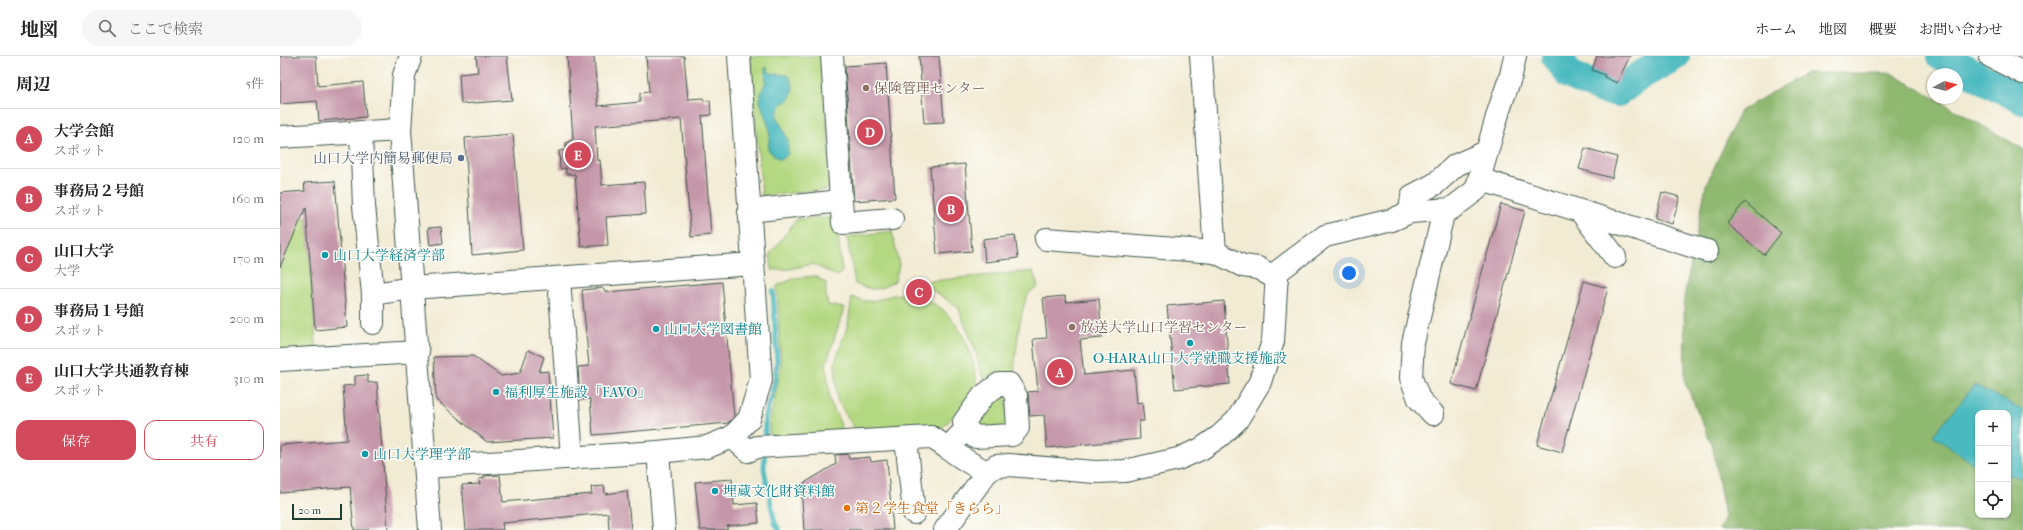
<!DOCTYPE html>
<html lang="ja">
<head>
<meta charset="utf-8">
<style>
	:root { --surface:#fff; --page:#f6f6f6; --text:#222; --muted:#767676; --line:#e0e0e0; --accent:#d1495b }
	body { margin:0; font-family:"IM FELL French Canon","Noto Serif JP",serif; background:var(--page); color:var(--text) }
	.controls { position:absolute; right:12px; bottom:12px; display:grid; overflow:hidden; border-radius:8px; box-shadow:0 1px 3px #0004 }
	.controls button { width:36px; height:36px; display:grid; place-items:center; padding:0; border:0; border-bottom:1px solid var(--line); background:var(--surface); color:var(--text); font:20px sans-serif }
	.compass { position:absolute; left:1647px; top:12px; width:36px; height:36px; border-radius:50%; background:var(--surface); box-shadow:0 1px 3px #0004; rotate:83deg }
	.scale { position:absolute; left:12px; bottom:10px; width:50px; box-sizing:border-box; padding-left:4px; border:2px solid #1f3d34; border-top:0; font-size:11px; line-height:14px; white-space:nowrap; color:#1f3d34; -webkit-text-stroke:3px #fdfcf7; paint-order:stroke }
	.you { position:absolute; left:1069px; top:217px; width:14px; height:14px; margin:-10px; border:3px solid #fff; border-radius:50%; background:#1a73e8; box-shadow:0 0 0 6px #1a73e833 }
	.badge { display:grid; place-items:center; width:26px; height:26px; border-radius:50%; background:var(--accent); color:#fff; font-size:13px; font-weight:700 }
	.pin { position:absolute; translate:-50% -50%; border:2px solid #fff; box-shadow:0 1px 4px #0006 }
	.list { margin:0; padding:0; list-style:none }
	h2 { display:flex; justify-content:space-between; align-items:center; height:52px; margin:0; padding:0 16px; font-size:17px }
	h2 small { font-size:13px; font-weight:400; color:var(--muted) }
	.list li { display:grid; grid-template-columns:26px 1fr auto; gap:12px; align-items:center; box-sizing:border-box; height:60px; padding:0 16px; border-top:1px solid var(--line) }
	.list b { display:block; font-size:15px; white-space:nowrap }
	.list p { margin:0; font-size:13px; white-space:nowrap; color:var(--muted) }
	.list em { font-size:13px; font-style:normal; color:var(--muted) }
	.actions { display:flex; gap:8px; padding:12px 16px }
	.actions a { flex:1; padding:9px 0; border:1px solid var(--accent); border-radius:12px; text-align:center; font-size:14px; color:var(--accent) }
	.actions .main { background:var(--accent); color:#fff }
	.icon { flex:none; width:22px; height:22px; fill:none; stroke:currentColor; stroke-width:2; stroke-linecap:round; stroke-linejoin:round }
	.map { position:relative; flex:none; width:1743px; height:474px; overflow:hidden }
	header { display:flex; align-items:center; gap:24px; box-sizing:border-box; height:56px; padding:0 20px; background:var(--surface); border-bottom:1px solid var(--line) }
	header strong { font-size:19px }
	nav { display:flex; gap:22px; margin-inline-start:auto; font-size:14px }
	.search { width:280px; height:36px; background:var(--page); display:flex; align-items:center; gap:10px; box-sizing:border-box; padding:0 14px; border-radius:22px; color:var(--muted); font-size:15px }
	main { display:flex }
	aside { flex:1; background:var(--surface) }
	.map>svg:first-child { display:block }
	.green { fill:#b4d881; stroke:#6a8a5a }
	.forest { fill:#8fb86f; stroke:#577a52; fill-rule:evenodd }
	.water { fill:#4bbac0; stroke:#357c7a }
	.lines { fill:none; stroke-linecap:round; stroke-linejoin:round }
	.stream { stroke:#4bbac0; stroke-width:5 }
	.river { stroke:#4bbac0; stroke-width:30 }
	.building { fill:#c596a9 }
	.minor-casing { stroke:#3f574c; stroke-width:24 }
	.minor { stroke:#fff; stroke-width:22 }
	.education-dot { fill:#8d6e63; stroke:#fdfcf7; stroke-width:1.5 }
	.service-dot { fill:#5c6f8a; stroke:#fdfcf7; stroke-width:1.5 }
	.culture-dot { fill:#0f9aa8; stroke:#fdfcf7; stroke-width:1.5 }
	.food-dot { fill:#e8710a; stroke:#fdfcf7; stroke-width:1.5 }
	.labels { text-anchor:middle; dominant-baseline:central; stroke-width:3; stroke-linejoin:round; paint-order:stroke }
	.education-label { font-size:14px; fill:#785e54; stroke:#fdfcf7; text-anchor:start }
	.service-label { font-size:14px; fill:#4e5e75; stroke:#fdfcf7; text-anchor:end }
	.culture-label { font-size:14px; fill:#0d838f; stroke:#fdfcf7; text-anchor:start }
	.food-label { font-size:14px; fill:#c56008; stroke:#fdfcf7; text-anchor:start }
</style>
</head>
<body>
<header>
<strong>地図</strong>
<div class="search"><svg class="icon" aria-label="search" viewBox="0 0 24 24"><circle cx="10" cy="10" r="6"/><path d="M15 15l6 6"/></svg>ここで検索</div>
<nav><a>ホーム</a><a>地図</a><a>概要</a><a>お問い合わせ</a></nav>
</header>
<main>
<aside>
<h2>周辺<small>5件</small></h2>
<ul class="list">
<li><span class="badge">A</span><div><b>大学会館</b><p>スポット</p></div><em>120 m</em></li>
<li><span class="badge">B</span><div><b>事務局２号館</b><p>スポット</p></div><em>160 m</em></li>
<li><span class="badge">C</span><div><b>山口大学</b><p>大学</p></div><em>170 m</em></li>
<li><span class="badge">D</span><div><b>事務局１号館</b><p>スポット</p></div><em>200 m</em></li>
<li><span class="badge">E</span><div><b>山口大学共通教育棟</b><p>スポット</p></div><em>310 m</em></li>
</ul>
<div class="actions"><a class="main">保存</a><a>共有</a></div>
</aside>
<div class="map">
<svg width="1743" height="474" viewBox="0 0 1743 474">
	<rect width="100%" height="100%" fill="#fdfcf7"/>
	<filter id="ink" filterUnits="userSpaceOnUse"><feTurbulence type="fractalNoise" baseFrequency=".025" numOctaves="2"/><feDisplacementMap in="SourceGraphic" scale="8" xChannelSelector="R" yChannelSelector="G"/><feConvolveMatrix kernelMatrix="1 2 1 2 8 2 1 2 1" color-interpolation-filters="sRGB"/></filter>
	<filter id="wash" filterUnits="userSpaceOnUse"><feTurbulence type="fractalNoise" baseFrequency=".012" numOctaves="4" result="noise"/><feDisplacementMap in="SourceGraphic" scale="16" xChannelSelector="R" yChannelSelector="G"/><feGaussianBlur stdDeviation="0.9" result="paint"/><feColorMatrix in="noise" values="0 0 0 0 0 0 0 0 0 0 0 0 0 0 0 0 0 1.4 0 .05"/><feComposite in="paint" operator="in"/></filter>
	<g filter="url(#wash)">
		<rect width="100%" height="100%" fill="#f2ebd4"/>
		<g class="green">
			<polygon points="470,0 542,0 552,133 482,140"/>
			<polygon points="556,161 562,216 557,220 533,208 509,213 492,214 490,198 517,163"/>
			<polygon points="27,162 37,301 0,304 0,164"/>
			<path d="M612,175L619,209L615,225C598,235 593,235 575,228L567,181Z"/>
			<path d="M753,215L758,231C756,233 752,234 750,236C740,246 734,309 734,325C720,314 717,317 703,324L695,294L678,251L640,226Z"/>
			<polygon points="535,220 546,227 546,241 548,249 564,252 546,308 550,345 561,369 558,380 490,383 489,368 501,312 497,230 515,222"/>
			<path d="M631,238C642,242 652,246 662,253C684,272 697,306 697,335L663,371L578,378L557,344L555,307L568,268L572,241C589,248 592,245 609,240C615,238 624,238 631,238Z"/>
			<polygon points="713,339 726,339 729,368 725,373 703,376 692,367"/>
		</g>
		<path class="forest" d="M1526,17H1611L1743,93V474H1439L1445,461L1433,392L1405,326L1404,242L1426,129L1460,55ZM1698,357H1728V459H1698Z"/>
		<g class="water">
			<path d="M485,12H488V16C494,19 502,17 509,20L513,30L512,38L508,44L501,48L497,59L508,84V98L503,103H498L488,94L490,75L479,42L486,25Z"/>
			<polygon points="1695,329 1743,354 1743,422 1728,419 1728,357 1698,357 1698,411 1653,379"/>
		</g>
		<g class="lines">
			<g class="stream">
				<polyline points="485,385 485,361 495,326 497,305 493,235"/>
				<polyline points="485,395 484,413 495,467 499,474"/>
			</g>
			<g class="river">
				<polyline points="1276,0 1290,19 1322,33 1338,36 1361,19 1395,0"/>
				<polyline points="1661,0 1743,44"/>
			</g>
		</g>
		<g id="blocks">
			<g class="building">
				<polygon points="0,0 36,0 38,30 83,26 86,61 39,65 37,45 0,48"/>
				<polygon points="196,0 227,0 232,44 181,48 179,18 198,16"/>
				<polygon points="287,0 314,0 318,50 360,46 360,37 369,36 366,0 404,0 408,43 423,42 424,45 430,44 431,59 422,60 431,179 411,181 401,63 315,70 317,105 320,104 322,129 364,126 366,158 326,161 328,189 301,191 295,118 286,118 286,112 280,113 279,95 286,94 286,87 293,83"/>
				<polygon points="639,0 659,0 664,66 644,67"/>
				<polygon points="1317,0 1350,0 1337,27 1324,21 1325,19 1312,14"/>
				<polygon points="606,7 615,142 574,145 565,10"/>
				<polygon points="233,78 243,194 192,199 185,82"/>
				<polygon points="1305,92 1337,101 1332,122 1299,113"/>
				<polygon points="685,108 692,195 657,198 650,111"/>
				<polygon points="55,125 67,271 35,274 26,152 0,211 0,137 25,135 24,127"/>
				<polygon points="1382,136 1400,141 1392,168 1375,163"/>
				<polygon points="1465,146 1501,177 1484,199 1447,167"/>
				<polygon points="1221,148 1245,155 1196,335 1171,328"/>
				<polygon points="161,171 163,187 150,189 148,172"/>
				<polygon points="735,179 738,202 705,206 703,183"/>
				<polygon points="1304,225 1328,232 1282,396 1257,389"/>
				<polygon points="442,226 454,361 448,367 313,379 310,343 300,344 298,311 309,310 302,234 322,232 326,236"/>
				<polygon points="785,240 786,246 819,243 822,282 800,284 804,319 854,314 857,347 862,346 864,365 859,365 860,383 767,392 764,359 750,360 748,336 758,335 753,283 767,282 763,242"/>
				<polygon points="944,245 950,328 895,333 887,250"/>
				<polygon points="248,294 264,301 259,316 268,315 273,382 207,386 156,344 154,301 193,300 221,320 240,317"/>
				<polygon points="88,319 88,327 97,326 108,474 74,474 70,431 0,437 0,389 67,384 63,330 75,329 75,320"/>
				<polygon points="568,398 569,403 590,401 591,406 607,404 613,474 524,474 521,429 556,408 555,399"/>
				<polygon points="220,419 223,446 312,438 311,431 324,430 325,438 347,435 351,474 329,474 328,457 222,467 223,474 186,474 182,429 200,428 199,423 204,422 204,420"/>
				<polygon points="452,423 454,449 477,447 479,467 447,470 447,474 420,474 415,426"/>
			</g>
		</g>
	</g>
	<g filter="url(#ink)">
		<use href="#blocks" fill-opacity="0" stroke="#3f574c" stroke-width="1"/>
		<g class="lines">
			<g class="minor-casing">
				<g id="minor">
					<polyline points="131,0 124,19 120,74 150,474"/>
					<polyline points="1710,0 1743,17"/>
					<polyline points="81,76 84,150 93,238 132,232 473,208"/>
					<polyline points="0,81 120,74"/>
					<polyline points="1199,123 1427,195"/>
					<polyline points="561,145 563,167 612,163"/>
					<polyline points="469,155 561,145 552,0"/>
					<polyline points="1130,156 1132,140 1155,128 1176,109 1206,96"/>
					<polyline points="1301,156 1335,201"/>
					<polyline points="766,183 935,196 921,0"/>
					<polyline points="935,196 963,210 978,212 997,223"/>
					<polyline points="279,222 292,402"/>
					<polyline points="93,238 93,267"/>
					<polyline points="0,304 138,296"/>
					<polyline points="1153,358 1139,343 1131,322 1133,287 1164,154"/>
					<path d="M452,381L468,395L477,391L651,381C670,393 685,406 707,416"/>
					<polyline points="626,383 634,457"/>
					<polyline points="668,392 686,373 684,366 703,340 719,328 729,328 736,340 738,372 732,379 695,381 686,373"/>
					<polyline points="378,396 384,474"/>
					<polyline points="146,411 378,396 427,391 452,381 469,363 481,324 459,0"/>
					<polyline points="665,474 707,416 716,410 729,409 815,416 845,415 898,403 921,393 940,380 957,364 980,326 993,285 997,216 1045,180 1112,164 1130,156 1171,153 1196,134 1219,54 1231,19 1235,0"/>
				</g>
			</g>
			<use href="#minor" class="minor"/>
		</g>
	</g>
	<g class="education-dot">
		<circle cx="586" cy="32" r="4"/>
		<circle cx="792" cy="271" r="4"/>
	</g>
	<circle class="service-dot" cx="181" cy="102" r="4"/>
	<g class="culture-dot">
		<circle cx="45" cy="199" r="4"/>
		<circle cx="376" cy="273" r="4"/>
		<circle cx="910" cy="287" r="4"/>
		<circle cx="216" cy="336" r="4"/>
		<circle cx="85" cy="398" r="4"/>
		<circle cx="435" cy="435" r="4"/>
	</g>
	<circle class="food-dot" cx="567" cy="452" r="4"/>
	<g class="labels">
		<g class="education-label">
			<text x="594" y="32">保険管理センター</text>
			<text x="800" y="271">放送大学山口学習センター</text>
		</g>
		<g class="service-label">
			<text x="173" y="102">山口大学内簡易郵便局</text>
		</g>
		<g class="culture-label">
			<text x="53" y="199">山口大学経済学部</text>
			<text x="384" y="273">山口大学図書館</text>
			<text x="910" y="302" text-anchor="middle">O-HARA山口大学就職支援施設</text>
			<text x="224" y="336">福利厚生施設「FAVO」</text>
			<text x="93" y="398">山口大学理学部</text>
			<text x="443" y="435">埋蔵文化財資料館</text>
		</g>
		<g class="food-label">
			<text x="575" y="452">第２学生食堂「きらら」</text>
		</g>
	</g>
</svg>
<div class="controls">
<button>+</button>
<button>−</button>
<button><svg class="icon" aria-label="locate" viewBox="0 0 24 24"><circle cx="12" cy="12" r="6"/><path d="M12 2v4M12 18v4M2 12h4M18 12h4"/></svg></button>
</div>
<svg class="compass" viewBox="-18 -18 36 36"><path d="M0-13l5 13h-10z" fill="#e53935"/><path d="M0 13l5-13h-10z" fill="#767676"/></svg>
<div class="scale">20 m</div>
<div class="you"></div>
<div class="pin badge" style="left:780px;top:316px">A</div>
<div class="pin badge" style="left:671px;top:153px">B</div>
<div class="pin badge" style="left:639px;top:236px">C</div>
<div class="pin badge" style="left:590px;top:76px">D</div>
<div class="pin badge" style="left:298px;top:99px">E</div>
</div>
</main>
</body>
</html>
